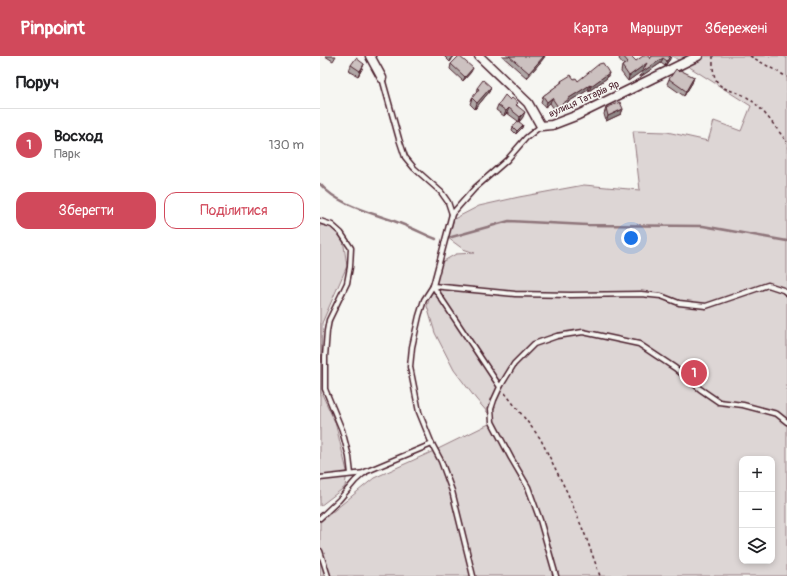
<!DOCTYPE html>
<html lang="uk">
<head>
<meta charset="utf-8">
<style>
	:root { --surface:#fff; --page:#f2f2f2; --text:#202124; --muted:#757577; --line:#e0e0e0; --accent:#d1495b }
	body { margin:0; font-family:Pangolin,sans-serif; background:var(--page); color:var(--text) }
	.controls { position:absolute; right:12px; bottom:12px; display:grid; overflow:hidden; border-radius:8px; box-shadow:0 2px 6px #0003 }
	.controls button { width:36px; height:36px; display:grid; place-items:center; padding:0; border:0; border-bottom:1px solid var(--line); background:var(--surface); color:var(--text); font:20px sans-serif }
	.you { position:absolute; left:311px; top:182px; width:14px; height:14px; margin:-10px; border:3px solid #fff; border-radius:50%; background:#1a73e8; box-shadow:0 0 0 6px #1a73e833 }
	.badge { display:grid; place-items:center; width:26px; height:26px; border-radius:50%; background:var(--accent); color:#fff; font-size:13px; font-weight:700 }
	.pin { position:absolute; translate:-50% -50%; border:2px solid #fff; box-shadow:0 1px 4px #0006 }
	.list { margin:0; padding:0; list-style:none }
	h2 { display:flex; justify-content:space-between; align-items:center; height:52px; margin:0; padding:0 16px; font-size:17px }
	h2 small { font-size:13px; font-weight:400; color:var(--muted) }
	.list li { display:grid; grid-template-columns:26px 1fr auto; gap:12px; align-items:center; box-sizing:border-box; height:72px; padding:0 16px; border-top:1px solid var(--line) }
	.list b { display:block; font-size:15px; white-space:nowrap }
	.list p { margin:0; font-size:13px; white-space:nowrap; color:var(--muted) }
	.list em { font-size:13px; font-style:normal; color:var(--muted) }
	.actions { display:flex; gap:8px; padding:12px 16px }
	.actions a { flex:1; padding:9px 0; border:1px solid var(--accent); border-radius:12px; text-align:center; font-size:14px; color:var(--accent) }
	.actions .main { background:var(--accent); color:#fff }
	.icon { flex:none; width:22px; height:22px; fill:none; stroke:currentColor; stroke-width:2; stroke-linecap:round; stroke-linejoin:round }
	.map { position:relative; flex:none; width:467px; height:520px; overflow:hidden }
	header { display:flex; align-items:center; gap:24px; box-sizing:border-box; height:56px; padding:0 20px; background:var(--accent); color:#fff }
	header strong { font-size:19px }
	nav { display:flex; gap:22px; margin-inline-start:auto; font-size:14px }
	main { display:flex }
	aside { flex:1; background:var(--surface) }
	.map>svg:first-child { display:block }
	.green { fill:#ddd6d5; stroke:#947a80; fill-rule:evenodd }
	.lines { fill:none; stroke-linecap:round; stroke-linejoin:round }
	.stream { stroke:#8e747a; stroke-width:2.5 }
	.lane-casing { stroke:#4a1f2b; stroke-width:7 }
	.street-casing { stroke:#4a1f2b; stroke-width:11 }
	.path { stroke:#4a1f2b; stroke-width:1.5; stroke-dasharray:3 3; stroke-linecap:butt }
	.lane { stroke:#f6f6f2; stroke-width:4 }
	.street { stroke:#f6f6f2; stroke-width:8 }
	.wall { fill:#afa6a5; stroke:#4a1f2b }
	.shaded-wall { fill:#8f8786; stroke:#4a1f2b }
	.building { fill:#ccc1c0; stroke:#4a1f2b }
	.labels { text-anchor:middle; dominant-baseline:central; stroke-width:3; stroke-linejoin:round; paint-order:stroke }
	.street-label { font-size:10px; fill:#4a1f2b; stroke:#f6f6f2 }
</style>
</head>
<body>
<header>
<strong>Pinpoint</strong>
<nav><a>Карта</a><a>Маршрут</a><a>Збережені</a></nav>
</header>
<main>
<aside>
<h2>Поруч<small></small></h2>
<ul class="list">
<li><span class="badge">1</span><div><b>Восход</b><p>Парк</p></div><em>130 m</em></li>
</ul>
<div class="actions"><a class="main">Зберегти</a><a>Поділитися</a></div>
</aside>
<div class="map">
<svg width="467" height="520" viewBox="0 0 467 520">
	<rect width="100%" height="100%" fill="#f6f6f2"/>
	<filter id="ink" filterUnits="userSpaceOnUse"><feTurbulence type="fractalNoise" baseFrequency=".025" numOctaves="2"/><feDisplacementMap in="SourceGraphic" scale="8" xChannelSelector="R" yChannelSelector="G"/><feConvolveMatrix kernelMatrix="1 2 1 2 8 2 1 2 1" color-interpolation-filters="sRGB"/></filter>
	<g filter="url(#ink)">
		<g class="green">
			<path d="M352,0H463L467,2V520H0V466L54,422L118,393L175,365L156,343L134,314L115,277L107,250L120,207L136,198L155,197L143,193L128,182L134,163L159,150L199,141L264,129L320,134L313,75L347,76L388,85L394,65L421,75L431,50ZM422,403H452V505H422Z"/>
			<polygon points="0,169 10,171 23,183 27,210 2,267 1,336 15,366 27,415 25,431 0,450"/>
		</g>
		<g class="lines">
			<g class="stream">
				<path d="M0,128C18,149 49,156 74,165C88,170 102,177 116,183"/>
				<polyline points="128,182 189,165 267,169 383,170 467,185"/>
			</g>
			<g class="lane-casing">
				<g id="lane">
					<polyline points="62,22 79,83 85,101 94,112 121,136 128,146 132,158 113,230 104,244 99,260 92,291 90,311 99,356 112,388 121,405 132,435 153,520"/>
					<polyline points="132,158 155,132 187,104 206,82 221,70"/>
					<polyline points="0,165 12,169 21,177 31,192 30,211 27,227 9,264 7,275 5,301 5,333 22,374 29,401 31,418"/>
					<polyline points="113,230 195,238 251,239 321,238 341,240 359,247 386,250 448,229 463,234 467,237"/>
					<polyline points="113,230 180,331"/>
					<polyline points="0,422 45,417"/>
					<polyline points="0,462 19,444 35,425 45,416 112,388"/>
					<polyline points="0,495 8,520"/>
					<polyline points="236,520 220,464 208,431 191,402 172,366 171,353 174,344 180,331 194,308 214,288 237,280 263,276 319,288 355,312 380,333 399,346 423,349 457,358 467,366"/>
				</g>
			</g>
			<g class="street-casing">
				<g id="street">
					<polyline points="50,0 62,22"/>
					<polyline points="159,0 208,47 221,70 232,69 258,59 378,0"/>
				</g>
			</g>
			<g class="path">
				<path d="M393,0C393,9 392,19 398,27C404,35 417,35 425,40C441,49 455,71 467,86"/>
				<polyline points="430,0 467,21"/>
				<polyline points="185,337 220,382 247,436 266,481 280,520"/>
			</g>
			<use href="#lane" class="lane"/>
			<use href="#street" class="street"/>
		</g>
		<g class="wall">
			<polygon points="5,0 16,0 13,5"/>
			<polygon points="124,0 134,0 130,6"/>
			<polygon points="182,0 225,0 223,3 207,22"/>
			<polygon points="300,0 311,0 316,5 330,3 332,0 350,3 345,10 341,7 320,21 323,14 308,25 301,16 302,10 304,9 299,3"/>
			<polygon points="44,8 42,13 38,20 29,15 31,9"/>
			<polygon points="131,8 151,16 143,25 130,13"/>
			<polygon points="359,16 374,21 372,27 364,40 347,28 349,23"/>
			<polygon points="289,17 287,22 269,35 268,34 248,46 247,48 236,56 230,47 225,51 221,46 223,40 241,27 241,25 254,23 258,25"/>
			<polygon points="171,31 169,36 155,53 150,48 152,42 156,38 157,32"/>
			<polygon points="178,49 197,49 203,61 199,66 202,72 196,78 192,74 193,71 198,65 187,57 184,60 176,54"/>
			<polygon points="286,52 303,53 301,58 286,65 284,58"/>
		</g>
		<g class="shaded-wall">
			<polygon points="132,0 134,0 130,6"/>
			<polygon points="224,0 225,0 223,3 207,22 209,17"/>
			<polygon points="350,0 351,0 350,3 345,10 347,5"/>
			<polygon points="343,2 341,7 320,21 322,16"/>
			<polygon points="327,7 325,13 308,25 309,20"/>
			<polygon points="44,8 42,13 38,20 40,15"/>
			<polygon points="153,12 151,16 143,25 145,21"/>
			<polygon points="289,17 287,22 269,35 271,30"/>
			<polygon points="374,21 372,27 364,40 366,35"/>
			<polygon points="270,29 268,34 248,46 247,48 236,56 238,51 249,42"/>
			<polygon points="171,31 169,36 155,53 157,47"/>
			<polygon points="232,42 230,47 225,51 227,46"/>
			<polygon points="189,52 187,57 184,60 186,55"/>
			<polygon points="303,53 301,58 286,65 288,60"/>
			<polygon points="205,56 203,61 199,66 200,61"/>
			<polygon points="203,69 202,72 196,78 197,75"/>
		</g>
		<g class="building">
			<polygon points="139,0 153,12 145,21 131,8"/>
			<polygon points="189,0 224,0 209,17"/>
			<polygon points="303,0 311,0 316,5 323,0 328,0 330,3 332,0 350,0 347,5 343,2 322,16 327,7 309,20 302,10 308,6"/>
			<polygon points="36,2 44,8 40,15 31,9"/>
			<polygon points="283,7 289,17 271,30 270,29 249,42 249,43 238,51 232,42 227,46 223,40 242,26 241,25 251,19 254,23 256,22 258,25 279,8"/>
			<polygon points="356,13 359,16 360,14 374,21 366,35 349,23"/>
			<polygon points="163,24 171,31 157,47 152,42 159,33 157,32"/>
			<polygon points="185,39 190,44 192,42 198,47 196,49 205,56 200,61 189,52 186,55 178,49"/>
			<polygon points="300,46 303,53 288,60 286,52"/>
			<polygon points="198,65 203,69 197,75 193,71"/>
		</g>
	</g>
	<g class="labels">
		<g class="street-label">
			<text transform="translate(264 43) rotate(-24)">вулиця Татарів Яр</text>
		</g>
	</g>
</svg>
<div class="controls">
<button>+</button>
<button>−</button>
<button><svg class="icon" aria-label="layers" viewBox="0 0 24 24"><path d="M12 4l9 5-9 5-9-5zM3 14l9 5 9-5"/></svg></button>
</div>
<div class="you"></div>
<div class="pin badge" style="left:374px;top:317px">1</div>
</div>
</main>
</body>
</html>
